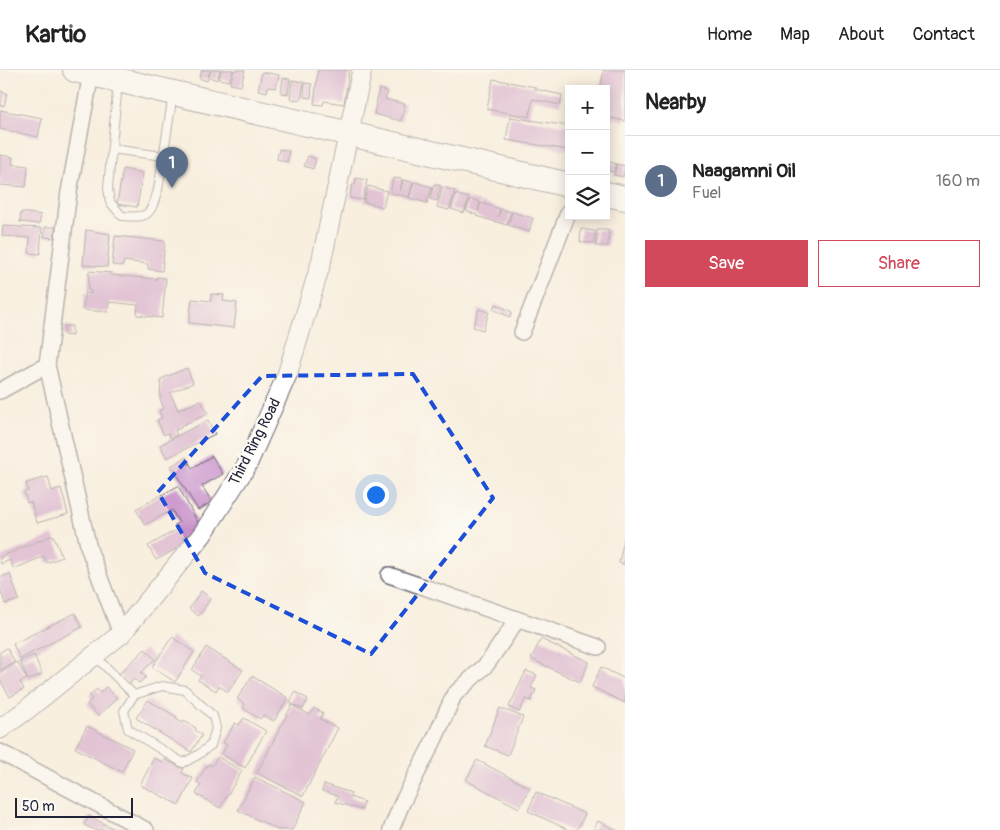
<!DOCTYPE html>
<html lang="en">
<head>
<meta charset="utf-8">
<style>
	:root { --surface:#fff; --page:#f2f2f2; --text:#222; --muted:#767676; --line:#e0e0e0; --accent:#d1495b }
	body { margin:0; font-family:Pangolin,sans-serif; background:var(--page); color:var(--text) }
	.controls { position:absolute; right:15px; top:15px; display:grid; overflow:hidden; border-radius:0px; box-shadow:0 2px 12px #0003 }
	.controls button { width:45px; height:45px; display:grid; place-items:center; padding:0; border:0; border-bottom:1px solid var(--line); background:var(--surface); color:var(--text); font:25px sans-serif }
	.scale { position:absolute; left:15px; bottom:12px; width:118px; box-sizing:border-box; padding-left:5px; border:2px solid #22223b; border-top:0; font-size:14px; line-height:18px; white-space:nowrap; color:#22223b; -webkit-text-stroke:4px #fdfcf7; paint-order:stroke }
	.you { position:absolute; left:375px; top:424px; width:18px; height:18px; margin:-12px; border:4px solid #fff; border-radius:50%; background:#1a73e8; box-shadow:0 0 0 8px #1a73e833 }
	.badge { display:grid; place-items:center; width:32px; height:32px; border-radius:50%; background:var(--accent); color:#fff; font-size:16px; font-weight:700 }
	.pin { position:absolute; translate:-50% -41px; filter:drop-shadow(0 1px 2px #0008) }
	.pin::after { content:''; position:absolute; top:26px; width:18px; height:15px; background:inherit; clip-path:polygon(0 0,100% 0,50% 100%) }
	.list { margin:0; padding:0; list-style:none }
	h2 { display:flex; justify-content:space-between; align-items:center; height:65px; margin:0; padding:0 20px; font-size:21px }
	h2 small { font-size:16px; font-weight:400; color:var(--muted) }
	.list li { display:grid; grid-template-columns:32px 1fr auto; gap:15px; align-items:center; box-sizing:border-box; height:90px; padding:0 20px; border-top:1px solid var(--line) }
	.list b { display:block; font-size:19px; white-space:nowrap }
	.list p { margin:0; font-size:16px; white-space:nowrap; color:var(--muted) }
	.list em { font-size:16px; font-style:normal; color:var(--muted) }
	.actions { display:flex; gap:10px; padding:15px 20px }
	.actions a { flex:1; padding:11px 0; border:1px solid var(--accent); border-radius:0px; text-align:center; font-size:18px; color:var(--accent) }
	.actions .main { background:var(--accent); color:#fff }
	.icon { flex:none; width:28px; height:28px; fill:none; stroke:currentColor; stroke-width:2; stroke-linecap:round; stroke-linejoin:round }
	.map { position:relative; flex:none; width:625px; height:760px; overflow:hidden }
	header { display:flex; align-items:center; gap:30px; box-sizing:border-box; height:70px; padding:0 25px; background:var(--surface); border-bottom:1px solid var(--line) }
	header strong { font-size:24px }
	nav { display:flex; gap:28px; margin-inline-start:auto; font-size:18px }
	main { display:flex }
	aside { flex:1; background:var(--surface) }
	.map>svg:first-child { display:block }
	.building { fill:#c790c9 }
	.lines { fill:none; stroke-linecap:round; stroke-linejoin:round }
	.service-casing { stroke:#6d6a74; stroke-width:10 }
	.minor-casing { stroke:#6d6a74; stroke-width:18 }
	.tertiary-casing { stroke:#6d6a74; stroke-width:21 }
	.trunk-casing { stroke:#6d6a74; stroke-width:26 }
	.service { stroke:#fff; stroke-width:8 }
	.minor { stroke:#fff; stroke-width:15 }
	.tertiary { stroke:#fff; stroke-width:19 }
	.trunk { stroke:#fff; stroke-width:24 }
	.marked { fill:none; stroke:#1d4ed8; stroke-width:4; stroke-dasharray:10 6; stroke-linejoin:round }
	.labels { text-anchor:middle; dominant-baseline:central; stroke-width:5; stroke-linejoin:round; paint-order:stroke }
	.street-label { font-size:15px; fill:#22223b; stroke:#fdfcf7 }
</style>
</head>
<body>
<header>
<strong>Kartio</strong>
<nav><a>Home</a><a>Map</a><a>About</a><a>Contact</a></nav>
</header>
<main>
<div class="map">
<svg width="625" height="760" viewBox="0 0 625 760">
	<rect width="100%" height="100%" fill="#fdfcf7"/>
	<filter id="ink" filterUnits="userSpaceOnUse"><feTurbulence type="fractalNoise" baseFrequency=".02" numOctaves="2"/><feDisplacementMap in="SourceGraphic" scale="10" xChannelSelector="R" yChannelSelector="G"/><feConvolveMatrix kernelMatrix="1 2 1 2 8 2 1 2 1" color-interpolation-filters="sRGB"/></filter>
	<filter id="wash" filterUnits="userSpaceOnUse"><feTurbulence type="fractalNoise" baseFrequency=".0096" numOctaves="4" result="noise"/><feDisplacementMap in="SourceGraphic" scale="20" xChannelSelector="R" yChannelSelector="G"/><feGaussianBlur stdDeviation="1.12" result="paint"/><feColorMatrix in="noise" values="0 0 0 0 0 0 0 0 0 0 0 0 0 0 0 0 0 1.4 0 .05"/><feComposite in="paint" operator="in"/></filter>
	<g filter="url(#wash)">
		<rect width="100%" height="100%" fill="#f8efdf"/>
		<g id="blocks">
			<g class="building">
				<polygon points="202,0 210,0 207,11 199,8"/>
				<polygon points="211,0 220,0 217,10 209,7"/>
				<polygon points="221,0 233,0 229,11 219,9"/>
				<polygon points="234,0 245,0 241,16 230,14"/>
				<polygon points="318,0 349,0 344,34 324,31 323,35 314,34"/>
				<polygon points="604,0 625,0 625,51 606,47 606,19 600,19"/>
				<polygon points="262,2 279,5 276,18 268,17 267,22 258,20"/>
				<polygon points="283,8 290,9 288,24 281,23"/>
				<polygon points="493,9 535,17 535,19 562,25 560,35 533,29 529,47 487,39"/>
				<polygon points="292,10 304,12 301,30 290,29"/>
				<polygon points="305,13 312,14 311,28 304,27"/>
				<polygon points="379,19 388,22 385,29 405,34 401,51 374,44"/>
				<polygon points="0,21 7,23 4,36 0,35"/>
				<polygon points="0,40 42,48 38,67 0,59"/>
				<polygon points="510,47 569,56 569,80 506,70"/>
				<polygon points="279,79 289,81 287,92 277,89"/>
				<polygon points="169,81 173,82 171,106 167,105"/>
				<polygon points="0,85 13,87 12,94 28,96 26,117 0,115"/>
				<polygon points="308,86 316,89 313,99 304,96"/>
				<polygon points="608,91 616,94 613,102 606,100"/>
				<polygon points="617,94 625,96 623,107 614,105"/>
				<polygon points="123,99 143,103 137,137 117,134"/>
				<polygon points="356,108 367,110 363,130 350,128 352,115 355,115"/>
				<polygon points="393,108 402,109 400,122 403,110 413,112 409,127 390,123"/>
				<polygon points="414,112 432,117 427,133 409,128"/>
				<polygon points="434,114 441,116 437,131 430,129"/>
				<polygon points="368,116 387,121 383,137 364,132"/>
				<polygon points="443,117 455,121 449,140 437,137"/>
				<polygon points="455,124 469,128 464,143 451,139"/>
				<polygon points="470,129 480,132 478,141 481,133 500,139 498,147 501,139 511,142 507,155 476,146 477,145 466,141"/>
				<polygon points="21,142 41,145 39,154 20,152"/>
				<polygon points="512,142 533,148 529,162 508,155"/>
				<polygon points="3,156 42,158 40,184 29,183 30,168 2,166"/>
				<polygon points="45,157 55,157 54,168 44,167"/>
				<polygon points="581,159 595,161 594,173 580,172"/>
				<polygon points="86,160 110,164 107,197 83,195"/>
				<polygon points="597,160 609,160 608,176 596,176"/>
				<polygon points="115,166 165,171 162,201 148,199 148,194 124,191 123,196 112,195"/>
				<polygon points="89,201 112,203 111,205 157,209 157,207 166,208 162,248 137,245 138,235 109,232 108,242 83,240 85,223 91,224 91,221 88,220"/>
				<polygon points="211,224 224,225 223,231 237,233 234,258 189,253 192,229 211,231"/>
				<polygon points="496,234 512,242 510,247 493,239"/>
				<polygon points="479,239 489,242 483,260 473,257"/>
				<polygon points="64,256 72,256 72,266 64,265"/>
				<polygon points="187,298 193,313 170,323 178,340 201,330 208,344 180,356 181,358 175,360 177,365 170,368 168,363 164,365 157,350 162,348 159,341 164,338 160,329 161,309"/>
				<polygon points="208,350 215,364 167,388 160,375"/>
				<polygon points="212,386 223,404 202,416 212,432 198,440 171,396 186,387 192,398"/>
				<polygon points="48,407 52,421 61,418 68,444 37,453 31,432 27,433 24,422 28,421 26,413"/>
				<polygon points="178,416 201,458 182,468 185,474 156,490 148,476 176,460 174,455 179,453 172,440 145,455 136,439"/>
				<polygon points="53,465 62,487 47,493 44,486 14,499 10,490 1,494 0,487"/>
				<polygon points="624,469 625,469 625,494 619,493"/>
				<polygon points="10,504 19,530 5,534 0,518 0,507"/>
				<polygon points="201,521 211,528 199,546 189,539"/>
				<polygon points="75,543 82,557 20,589 13,574"/>
				<polygon points="172,567 194,582 175,612 152,597"/>
				<polygon points="541,569 589,592 580,612 531,589"/>
				<polygon points="206,577 243,600 228,622 219,616 216,621 198,610 201,606 192,600"/>
				<polygon points="7,578 15,593 0,600 0,582"/>
				<polygon points="145,579 155,589 141,603 146,607 139,613 134,609 129,614 119,604"/>
				<polygon points="34,585 42,604 28,610 20,591"/>
				<polygon points="17,592 27,609 20,612 24,619 10,627 0,610 0,602"/>
				<polygon points="601,597 625,609 625,633 592,617"/>
				<polygon points="526,601 537,605 531,618 536,620 531,631 526,629 519,642 509,637"/>
				<polygon points="252,606 288,628 274,651 263,645 260,649 243,638 245,634 237,629"/>
				<polygon points="106,617 117,628 98,646 87,634 92,629 89,626 97,619 100,623"/>
				<polygon points="295,622 308,629 303,639 290,633"/>
				<polygon points="148,630 177,647 176,649 183,653 184,651 196,658 195,660 202,665 191,682 136,648"/>
				<polygon points="292,635 310,645 314,638 323,643 320,649 338,658 303,726 257,703"/>
				<polygon points="500,638 523,647 508,685 485,676"/>
				<polygon points="244,648 266,661 245,698 222,684 227,675 223,673 235,653 239,655"/>
				<polygon points="87,656 133,679 122,702 75,678"/>
				<polygon points="218,687 242,701 220,738 196,724 201,715 197,712 208,694 212,696"/>
				<polygon points="154,688 162,692 164,689 184,699 182,703 193,708 179,735 140,715"/>
				<polygon points="477,690 530,718 519,738 466,710"/>
				<polygon points="255,707 306,732 292,760 278,760 238,740"/>
				<polygon points="324,714 351,723 350,727 364,732 362,740 335,732 338,726 322,721"/>
				<polygon points="536,722 585,744 577,760 569,760 528,741"/>
				<polygon points="89,746 116,760 95,760 84,755"/>
				<polygon points="598,751 616,760 593,760"/>
			</g>
		</g>
	</g>
	<g filter="url(#ink)">
		<use href="#blocks" fill-opacity="0" stroke="#6d6a74" stroke-width="1"/>
		<g class="lines">
			<g class="service-casing">
				<g id="service">
					<path d="M118,12L108,118L110,132L122,146C149,148 150,146 158,120L173,24"/>
					<polyline points="112,79 163,86"/>
					<polyline points="95,586 134,625"/>
					<polygon points="162,616 185,620 213,646 216,658 211,675 198,685 183,693 128,659 124,641 134,625"/>
				</g>
			</g>
			<g class="minor-casing">
				<g id="minor">
					<polyline points="91,4 69,122 47,295 89,479 121,564"/>
					<polyline points="522,262 569,141"/>
					<polyline points="0,321 47,295"/>
					<polyline points="389,505 598,577"/>
					<polyline points="0,682 146,760"/>
					<polyline points="391,760 402,733 435,668 454,625 487,594 517,550"/>
				</g>
			</g>
			<g class="tertiary-casing">
				<polyline id="tertiary" points="0,659 25,641 121,564 202,465 247,395 287,305 321,193 362,0"/>
			</g>
			<g class="trunk-casing">
				<g id="trunk">
					<polyline points="75,0 569,115"/>
					<polyline points="606,124 625,128"/>
				</g>
			</g>
			<use href="#service" class="service"/>
			<use href="#minor" class="minor"/>
			<use href="#tertiary" class="tertiary"/>
			<use href="#trunk" class="trunk"/>
		</g>
	</g>
	<path d="M0 0H625V760H0ZM413,304L493,428L371,584L205,503L158,422L262,306Z" fill="#f8efdf" fill-opacity=".55" fill-rule="evenodd"/>
	<path class="marked" d="M413,304L493,428L371,584L205,503L158,422L262,306Z"/>
	<g class="labels">
		<g class="street-label">
			<text transform="translate(255 372) rotate(-63)">Third Ring Road</text>
		</g>
	</g>
</svg>
<div class="controls">
<button>+</button>
<button>−</button>
<button><svg class="icon" aria-label="layers" viewBox="0 0 24 24"><path d="M12 4l9 5-9 5-9-5zM3 14l9 5 9-5"/></svg></button>
</div>
<div class="scale">50 m</div>
<div class="you"></div>
<div class="pin badge" style="left:172px;top:118px;background:#5c6f8a">1</div>
</div>
<aside>
<h2>Nearby<small></small></h2>
<ul class="list">
<li><span class="badge" style="background:#5c6f8a">1</span><div><b>Naagamni Oil</b><p>Fuel</p></div><em>160 m</em></li>
</ul>
<div class="actions"><a class="main">Save</a><a>Share</a></div>
</aside>
</main>
</body>
</html>
